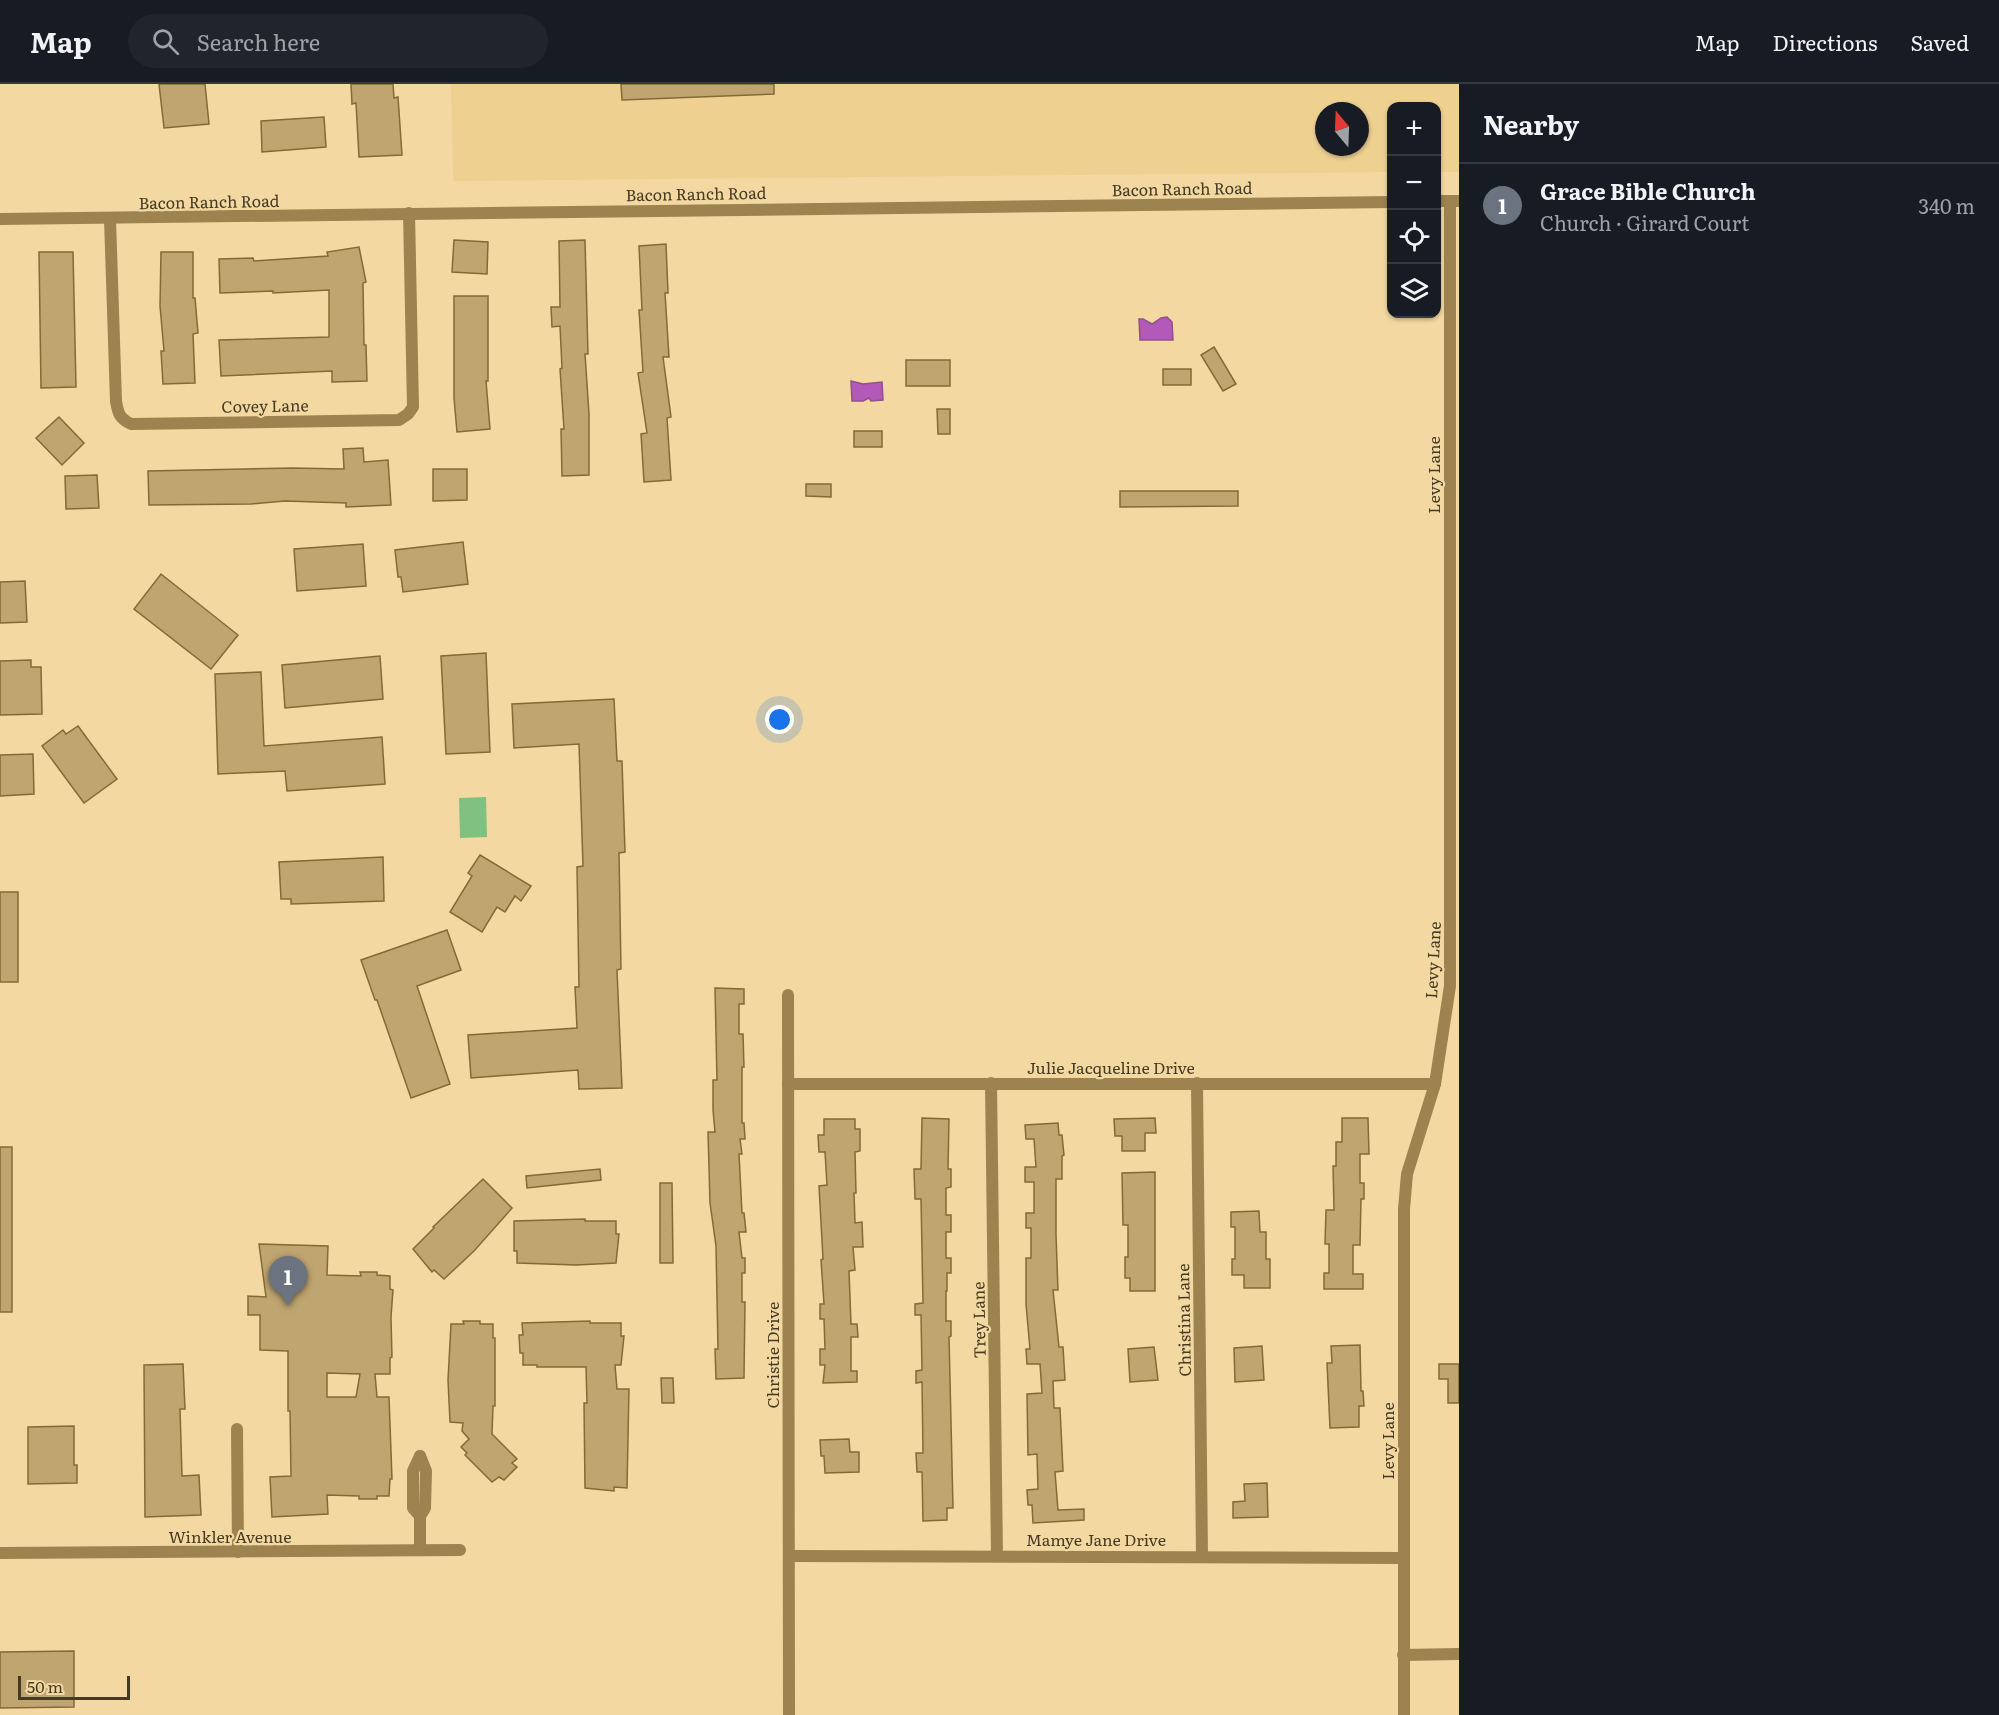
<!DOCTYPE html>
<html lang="en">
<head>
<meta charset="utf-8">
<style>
	:root { --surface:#171b24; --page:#20242c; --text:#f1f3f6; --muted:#9ea1a6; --line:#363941; --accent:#0f766e }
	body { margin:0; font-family:Literata,serif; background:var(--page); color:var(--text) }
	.controls { position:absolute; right:18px; top:18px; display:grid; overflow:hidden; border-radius:12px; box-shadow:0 2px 4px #0004 }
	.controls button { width:54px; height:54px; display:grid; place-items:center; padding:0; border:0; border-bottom:2px solid var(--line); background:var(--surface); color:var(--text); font:30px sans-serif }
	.compass { position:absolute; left:1315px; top:18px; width:54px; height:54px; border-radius:50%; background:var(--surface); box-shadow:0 2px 4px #0004; rotate:341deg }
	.scale { position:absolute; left:18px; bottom:15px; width:112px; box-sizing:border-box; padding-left:6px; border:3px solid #453a24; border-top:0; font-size:16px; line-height:21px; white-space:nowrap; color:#453a24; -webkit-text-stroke:4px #f3d8a1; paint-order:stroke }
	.you { position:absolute; left:780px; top:636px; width:21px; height:21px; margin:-15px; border:4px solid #fff; border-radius:50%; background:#1a73e8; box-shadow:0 0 0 9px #1a73e833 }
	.badge { display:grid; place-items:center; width:39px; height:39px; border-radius:50%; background:var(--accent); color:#fff; font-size:20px; font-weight:700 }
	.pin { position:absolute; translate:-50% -50px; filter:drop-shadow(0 2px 3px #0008) }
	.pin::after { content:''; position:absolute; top:32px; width:21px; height:18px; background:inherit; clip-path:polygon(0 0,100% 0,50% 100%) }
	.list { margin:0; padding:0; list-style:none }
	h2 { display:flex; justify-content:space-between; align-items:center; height:78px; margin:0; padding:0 24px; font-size:26px }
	h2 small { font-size:20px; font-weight:400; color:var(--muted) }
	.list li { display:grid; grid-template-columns:39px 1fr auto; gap:18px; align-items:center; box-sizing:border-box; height:84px; padding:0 24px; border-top:2px solid var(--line) }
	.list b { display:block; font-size:22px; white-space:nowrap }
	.list p { margin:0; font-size:20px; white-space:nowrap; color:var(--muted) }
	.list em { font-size:20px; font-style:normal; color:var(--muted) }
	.icon { flex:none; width:33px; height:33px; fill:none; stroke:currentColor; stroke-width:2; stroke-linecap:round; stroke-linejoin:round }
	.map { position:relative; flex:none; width:1459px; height:1631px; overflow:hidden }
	header { display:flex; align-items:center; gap:36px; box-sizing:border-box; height:84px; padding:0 30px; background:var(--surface); border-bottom:2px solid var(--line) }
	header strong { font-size:28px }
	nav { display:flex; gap:33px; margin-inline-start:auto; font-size:21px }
	.search { width:420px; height:54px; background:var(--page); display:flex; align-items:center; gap:15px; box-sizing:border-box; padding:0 21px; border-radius:33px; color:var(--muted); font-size:22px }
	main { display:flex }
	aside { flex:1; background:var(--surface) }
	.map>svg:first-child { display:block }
	.built { fill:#eed091; fill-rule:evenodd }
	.green { fill:#80c182 }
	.water { fill:#b359ba; stroke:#92508d; stroke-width:1.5 }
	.building { fill:#bfa570; stroke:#836b36; stroke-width:1.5; fill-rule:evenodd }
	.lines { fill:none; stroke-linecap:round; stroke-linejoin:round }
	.street { stroke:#9c834f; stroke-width:12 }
	.labels { text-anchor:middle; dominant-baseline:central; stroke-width:4.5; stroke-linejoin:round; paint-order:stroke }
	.street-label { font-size:16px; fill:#453a24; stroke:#f3d8a1 }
</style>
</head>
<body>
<header>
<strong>Map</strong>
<div class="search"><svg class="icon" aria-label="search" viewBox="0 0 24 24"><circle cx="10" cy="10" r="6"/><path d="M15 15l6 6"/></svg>Search here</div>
<nav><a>Map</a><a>Directions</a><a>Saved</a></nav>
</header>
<main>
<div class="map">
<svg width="1459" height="1631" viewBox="0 0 1459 1631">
	<rect width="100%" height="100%" fill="#f3d8a1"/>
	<path class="built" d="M451,0H1459V88H1437L1436,22H1392L1391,88L453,97ZM1324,27H1360V63H1324Z"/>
	<polygon class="green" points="486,713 487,753 460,754 459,714"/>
	<g class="water">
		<polygon points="1167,233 1172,238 1173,256 1140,256 1139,235 1143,235 1152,240 1161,234"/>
		<polygon points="851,297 863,300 882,298 883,316 871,317 869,314 863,317 852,317"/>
	</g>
	<g class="building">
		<polygon points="159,0 205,0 209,40 164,44"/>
		<polygon points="351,0 393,0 394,14 398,13 402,71 359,73 356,19 352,20"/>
		<polygon points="621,0 774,0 774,10 622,16"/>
		<polygon points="324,33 326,63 262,68 261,37"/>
		<polygon points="454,156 488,158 487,190 452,188"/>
		<polygon points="585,156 588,270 585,270 589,330 589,391 562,392 561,345 564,345 560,285 562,284 560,242 552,243 551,223 560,223 559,157"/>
		<polygon points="666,160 668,209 665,209 669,273 663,273 671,333 667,334 671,396 644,398 641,350 647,349 638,289 643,288 639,226 642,226 639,162"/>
		<polygon points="359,163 366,198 363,199 364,261 366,261 367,297 332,298 332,287 221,292 219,256 329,253 329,206 273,209 273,207 220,209 219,175 253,174 254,177 328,172 327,168"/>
		<polygon points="39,168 73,168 76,303 41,304"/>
		<polygon points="161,168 193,168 193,214 195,214 198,249 193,250 195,299 163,300 161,267 164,267 160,222"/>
		<polygon points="454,212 488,212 488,297 486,297 490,345 457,348 454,314"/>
		<polygon points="1214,263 1236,300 1223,307 1201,271"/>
		<rect x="906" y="276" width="44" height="26"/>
		<rect x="1163" y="285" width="28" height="16"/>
		<polygon points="937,325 950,325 950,350 938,350"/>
		<polygon points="59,333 84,359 62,381 36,354"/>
		<rect x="854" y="347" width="28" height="16"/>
		<polygon points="363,364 364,378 388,376 391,421 346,423 346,419 285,417 251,420 149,421 148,387 293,384 344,385 343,365"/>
		<polygon points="433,385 467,385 467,416 433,417"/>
		<polygon points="97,391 99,424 66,425 65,392"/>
		<polygon points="806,400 831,400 831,413 806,412"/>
		<polygon points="1120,407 1238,407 1238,422 1120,423"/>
		<polygon points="463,458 468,500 403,508 401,493 398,493 395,466"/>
		<polygon points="363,460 366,502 297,507 294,465"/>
		<polygon points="161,490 238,551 211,585 134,525"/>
		<polygon points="25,497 27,538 0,539 0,498"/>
		<polygon points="486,569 490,668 446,670 441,572"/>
		<polygon points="380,572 383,615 285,624 282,581"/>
		<polygon points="31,576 31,583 41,583 42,630 0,631 0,577"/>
		<polygon points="261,588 264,662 382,653 385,700 287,707 285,687 218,690 215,590"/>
		<polygon points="614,615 617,677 622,677 625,768 619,769 621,885 617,886 622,1004 579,1005 578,986 471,994 468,951 577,944 575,903 579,903 577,783 583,782 579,660 514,664 512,620"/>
		<polygon points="78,642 117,695 84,719 42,662 63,646 66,650"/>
		<polygon points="33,670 34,710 0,712 0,671"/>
		<polygon points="480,771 531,802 521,817 515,812 505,828 497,823 482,848 450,828 472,792 468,789"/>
		<polygon points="383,773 384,817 291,820 291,815 281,815 279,778"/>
		<rect x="0" y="808" width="18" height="90"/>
		<polygon points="447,846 461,886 417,902 450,1000 411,1014 377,916 375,916 361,876"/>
		<polygon points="715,904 744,905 744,920 739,920 739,950 743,950 744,983 742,983 742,1039 744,1039 745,1055 740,1055 742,1070 739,1070 742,1129 744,1129 746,1148 739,1148 742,1174 745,1174 745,1189 742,1189 742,1218 745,1218 744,1294 716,1295 715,1265 718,1265 716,1162 710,1119 708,1048 715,1048 713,1026 713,996 717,996"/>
		<polygon points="922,1034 949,1035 948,1085 951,1085 951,1103 946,1104 946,1131 951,1131 951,1148 946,1148 946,1174 951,1174 951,1189 947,1189 947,1207 946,1207 946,1237 951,1237 951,1252 949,1253 953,1424 947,1424 947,1436 923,1437 922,1388 917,1388 916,1369 923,1369 922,1298 916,1299 916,1287 922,1286 921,1231 915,1231 915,1220 923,1219 921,1115 915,1115 914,1085 921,1085"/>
		<polygon points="1155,1034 1156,1049 1145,1049 1145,1067 1122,1067 1122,1052 1115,1052 1114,1035"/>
		<polygon points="1342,1034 1368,1034 1369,1070 1360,1070 1360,1099 1364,1099 1364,1115 1361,1115 1360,1161 1353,1161 1353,1190 1363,1190 1363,1205 1324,1205 1324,1189 1329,1189 1329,1160 1325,1160 1326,1126 1334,1126 1333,1082 1336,1082 1336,1058 1342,1058"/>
		<polygon points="824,1035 855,1035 855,1045 860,1045 860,1067 855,1068 856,1109 854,1109 855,1139 862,1138 863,1163 853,1163 855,1186 849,1187 851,1240 857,1240 858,1253 851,1253 851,1287 857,1287 857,1298 823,1299 825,1281 820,1281 820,1265 825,1265 824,1235 820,1235 820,1220 824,1220 821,1176 823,1175 819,1102 827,1101 825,1068 819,1068 818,1051 824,1051"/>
		<polygon points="1058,1039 1059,1051 1062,1051 1064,1071 1062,1072 1062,1095 1056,1095 1056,1151 1058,1206 1053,1206 1059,1263 1063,1263 1065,1296 1053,1297 1054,1324 1060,1324 1063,1387 1055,1388 1058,1426 1084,1425 1084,1436 1033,1439 1032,1421 1028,1421 1027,1406 1038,1405 1037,1370 1028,1371 1027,1310 1042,1309 1040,1280 1027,1280 1026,1265 1030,1265 1026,1220 1026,1174 1031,1174 1031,1144 1026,1144 1026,1129 1034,1129 1034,1098 1025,1098 1025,1083 1036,1083 1034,1055 1026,1055 1025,1041"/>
		<rect x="0" y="1063" width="12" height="165"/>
		<polygon points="600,1085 601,1096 527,1104 526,1092"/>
		<polygon points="1155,1088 1155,1207 1130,1207 1130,1194 1125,1194 1125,1173 1128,1173 1128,1141 1123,1141 1122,1089"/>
		<polygon points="483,1095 512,1124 474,1167 444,1195 434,1186 432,1188 413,1165 434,1144 433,1143"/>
		<polygon points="660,1099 672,1099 673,1179 660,1179"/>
		<polygon points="1259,1127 1260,1148 1266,1148 1266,1175 1270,1175 1270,1204 1244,1204 1244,1191 1232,1191 1232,1175 1235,1175 1235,1143 1231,1143 1231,1128"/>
		<polygon points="585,1135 585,1137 616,1137 616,1150 619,1150 616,1179 576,1181 517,1179 517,1167 514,1167 514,1137"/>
		<path d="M259,1160L328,1162L327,1191L361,1192L360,1188H377V1191L390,1192V1205L393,1206L391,1233L392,1273L390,1274V1290H375L377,1313H389L392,1395H390L389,1412H377V1415H359V1412L327,1411L328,1430L272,1433L270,1393L291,1392L290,1327H288V1267L260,1266V1231H248V1212L266,1213ZM327,1289L360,1290L356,1313H327Z"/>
		<polygon points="463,1237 480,1237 480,1240 493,1240 493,1254 495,1254 495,1322 493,1322 492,1350 517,1375 512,1379 517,1383 504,1396 499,1393 492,1398 465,1371 467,1369 461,1363 469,1355 462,1347 463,1339 450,1338 448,1296 451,1240 464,1240"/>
		<polygon points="590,1237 590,1239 621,1239 621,1252 624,1252 621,1281 615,1281 617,1305 629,1305 627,1404 614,1403 614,1407 585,1404 584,1319 587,1319 586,1283 537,1283 537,1281 523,1281 523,1269 520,1269 519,1251 523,1251 522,1239"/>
		<polygon points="1360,1261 1361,1307 1363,1307 1364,1322 1359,1322 1359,1343 1330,1344 1327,1279 1332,1279 1331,1262"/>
		<polygon points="1262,1262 1264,1296 1235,1298 1234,1264"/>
		<polygon points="1154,1263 1158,1296 1130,1298 1128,1265"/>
		<polygon points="183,1280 185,1325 180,1325 182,1392 199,1391 201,1431 145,1433 144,1281"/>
		<polygon points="1439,1280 1459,1280 1459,1319 1448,1319 1448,1295 1439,1295"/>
		<polygon points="661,1294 673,1294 674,1319 662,1319"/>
		<polygon points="74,1342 74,1381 77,1381 77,1399 28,1400 28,1343"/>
		<polygon points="849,1355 850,1368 859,1368 859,1388 825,1389 824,1372 821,1372 820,1356"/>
		<polygon points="1267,1399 1268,1433 1233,1434 1233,1418 1245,1417 1244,1400"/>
		<polygon points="74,1567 74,1623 0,1624 0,1568"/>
	</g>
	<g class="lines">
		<g class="street">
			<polyline points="1436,117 1459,117"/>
			<polyline points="0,135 1392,118"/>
			<path d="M110,135L116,317C118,329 119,334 131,340L399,336L408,330L413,323L409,129"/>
			<polyline points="788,911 789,1631"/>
			<polyline points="991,999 997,1472"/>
			<polyline points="1197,999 1202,1472"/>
			<polyline points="788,1000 1435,1000"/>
			<polyline points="237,1345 238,1468"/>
			<polyline points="420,1372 426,1387 425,1424 420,1432 420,1466"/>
			<polyline points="420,1372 413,1387 413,1424 420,1432"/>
			<polyline points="0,1469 460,1466"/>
			<polyline points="789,1472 1403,1474"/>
			<polyline points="1403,1571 1459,1570"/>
			<polyline points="1404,1631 1404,1125 1407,1090 1435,1000 1450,902 1450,117"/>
		</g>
	</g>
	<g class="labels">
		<g class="street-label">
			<text transform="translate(1182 104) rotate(-1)">Bacon Ranch Road</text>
			<text transform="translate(696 109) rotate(-1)">Bacon Ranch Road</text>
			<text transform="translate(209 117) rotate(-1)">Bacon Ranch Road</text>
			<text transform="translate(265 321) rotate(-1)">Covey Lane</text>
			<text transform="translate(1433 391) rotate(-90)">Levy Lane</text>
			<text transform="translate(1432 876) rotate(-87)">Levy Lane</text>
			<text x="1111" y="983">Julie Jacqueline Drive</text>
			<text transform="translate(978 1236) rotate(-91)">Trey Lane</text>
			<text transform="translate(1183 1236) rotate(-91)">Christina Lane</text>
			<text transform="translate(772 1271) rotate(-90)">Christie Drive</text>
			<text transform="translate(1387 1357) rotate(-90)">Levy Lane</text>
			<text x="230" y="1452">Winkler Avenue</text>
			<text x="1096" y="1455">Mamye Jane Drive</text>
		</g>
	</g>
</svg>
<div class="controls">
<button>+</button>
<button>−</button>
<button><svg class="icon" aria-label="locate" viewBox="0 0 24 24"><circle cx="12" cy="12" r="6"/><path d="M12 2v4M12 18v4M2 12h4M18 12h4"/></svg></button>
<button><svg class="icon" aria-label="layers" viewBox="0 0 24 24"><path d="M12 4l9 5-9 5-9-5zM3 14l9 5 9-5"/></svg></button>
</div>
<svg class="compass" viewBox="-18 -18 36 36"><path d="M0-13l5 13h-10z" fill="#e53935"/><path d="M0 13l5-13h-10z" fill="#9ea1a6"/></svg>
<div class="scale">50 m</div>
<div class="you"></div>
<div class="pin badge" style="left:288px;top:1222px;background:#6b7280">1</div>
</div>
<aside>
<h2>Nearby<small></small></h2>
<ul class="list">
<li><span class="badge" style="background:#6b7280">1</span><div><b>Grace Bible Church</b><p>Church · Girard Court</p></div><em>340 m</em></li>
</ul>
</aside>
</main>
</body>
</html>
